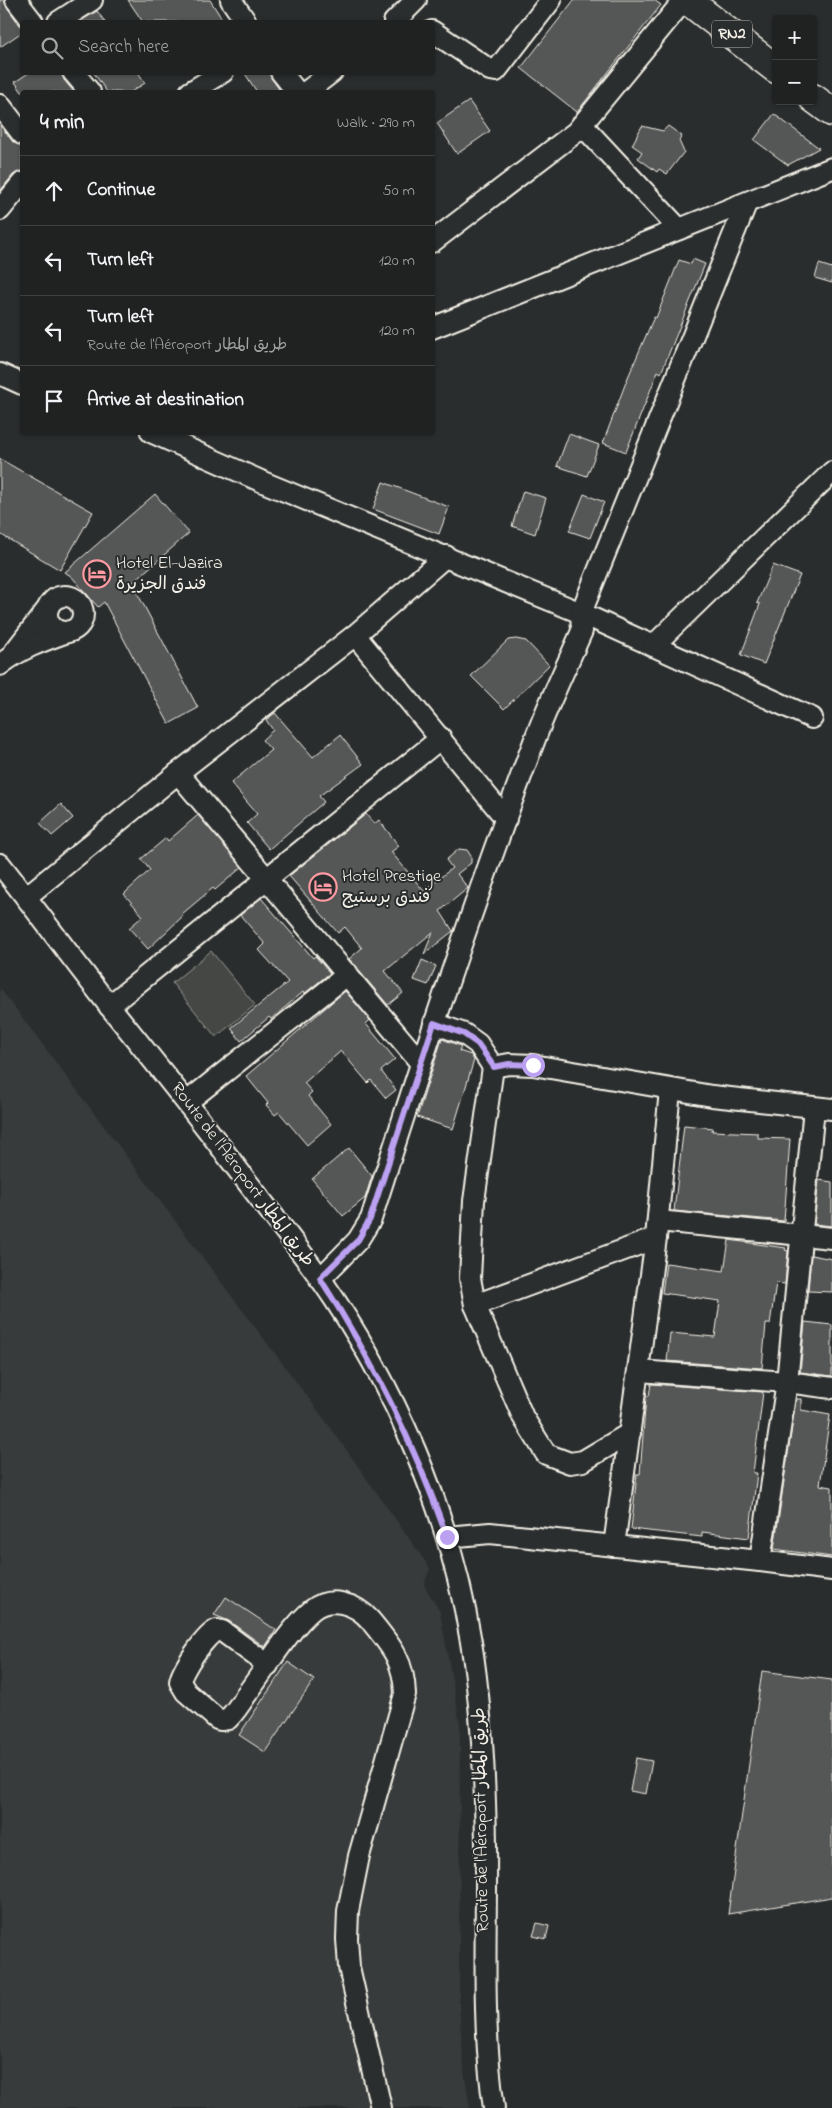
<!DOCTYPE html>
<html lang="en">
<head>
<meta charset="utf-8">
<style>
	:root { --surface:#202222; --page:#2d2f2f; --text:#f1f3f6; --muted:#a2a4a5; --line:#3d3f40 }
	body { margin:0; font-family:"Indie Flower","Playpen Sans Arabic",sans-serif; background:var(--page); color:var(--text) }
	.controls { position:absolute; right:15px; top:15px; display:grid; overflow:hidden; border-radius:5px; box-shadow:0 1px 4px #0004 }
	.controls button { width:45px; height:45px; display:grid; place-items:center; padding:0; border:0; border-bottom:1px solid var(--line); background:var(--surface); color:var(--text); font:25px sans-serif }
	.stop { position:absolute; width:15px; height:15px; margin:-11px; border:4px solid #bca0f2; border-radius:50%; background:#fff }
	.stop.end { background:#bca0f2; border-color:#fff; box-shadow:0 1px 5px #0008 }
	.list { margin:0; padding:0; list-style:none }
	h2 { display:flex; justify-content:space-between; align-items:center; height:65px; margin:0; padding:0 20px; font-size:21px }
	h2 small { font-size:16px; font-weight:400; color:var(--muted) }
	.list li { display:grid; grid-template-columns:32px 1fr auto; gap:15px; align-items:center; box-sizing:border-box; height:70px; padding:0 20px; border-top:1px solid var(--line) }
	.list b { display:block; font-size:19px; white-space:nowrap }
	.list p { margin:0; font-size:16px; white-space:nowrap; color:var(--muted) }
	.list em { font-size:16px; font-style:normal; color:var(--muted) }
	.icon { flex:none; width:28px; height:28px; fill:none; stroke:currentColor; stroke-width:2; stroke-linecap:round; stroke-linejoin:round }
	.map { position:relative; flex:none; width:832px; height:2108px; overflow:hidden }
	.search { position:absolute; background:var(--surface); box-shadow:0 1px 4px #0004; left:20px; top:20px; width:415px; height:55px; display:flex; align-items:center; gap:12px; box-sizing:border-box; padding:0 18px; border-radius:5px; color:var(--muted); font-size:19px }
	.panel { position:absolute; background:var(--surface); box-shadow:0 1px 4px #0004; left:20px; top:90px; width:415px; height:345px; border-radius:5px }
	.map>svg:first-child { display:block }
	.built { fill:#373a3a }
	.green { fill:#444645; stroke:#9c9c96 }
	.building { fill:#555756; stroke:#f4f1e8 }
	.lines { fill:none; stroke-linecap:round; stroke-linejoin:round }
	.minor-casing { stroke:#f4f1e8; stroke-width:24 }
	.highway-casing { stroke:#f4f1e8; stroke-width:31 }
	.minor { stroke:#2a2d2e; stroke-width:20 }
	.highway { stroke:#2a2d2e; stroke-width:28 }
	.route { stroke:#bca0f2; stroke-width:6 }
	.labels { text-anchor:middle; dominant-baseline:central; stroke-width:4; stroke-linejoin:round; paint-order:stroke }
	.shield { fill:#2a2d2e; stroke:#b7b6b0; stroke-width:1 }
	.shield-label { font-size:16px; font-weight:bold; fill:#f4f1e8 }
	.poi-label { font-size:18px; fill:#f4f1e8; stroke:#2a2d2e; text-anchor:start }
	.street-label { font-size:18px; fill:#f4f1e8; stroke:#2a2d2e }
</style>
</head>
<body>
<div class="map">
<svg width="832" height="2108" viewBox="0 0 832 2108">
	<rect width="100%" height="100%" fill="#2a2d2e"/>
	<filter id="ink" filterUnits="userSpaceOnUse"><feTurbulence type="fractalNoise" baseFrequency=".02" numOctaves="2"/><feDisplacementMap in="SourceGraphic" scale="10" xChannelSelector="R" yChannelSelector="G"/><feConvolveMatrix kernelMatrix="1 2 1 2 8 2 1 2 1" color-interpolation-filters="sRGB"/></filter>
	<g filter="url(#ink)">
		<polygon class="built" points="0,988 331,1428 430,1568 424,1585 440,1612 460,1724 459,2006 464,2070 470,2108 0,2108"/>
		<polygon class="green" points="211,951 255,1005 216,1037 172,983"/>
		<g class="building">
			<polygon points="0,0 4,0 7,7 22,28 22,32 0,47"/>
			<polygon points="128,0 210,0 224,22 143,22"/>
			<polygon points="574,0 654,0 661,5 577,112 521,68"/>
			<polygon points="97,11 105,22 79,22"/>
			<polygon points="30,72 61,72 64,80 74,92 22,92 15,82"/>
			<polygon points="93,72 138,72 145,83 131,92 107,92"/>
			<polygon points="244,72 269,72 272,79 279,89 274,92 257,92"/>
			<polygon points="469,101 490,131 457,154 437,123"/>
			<polygon points="774,114 819,148 788,165 754,140"/>
			<polygon points="0,125 13,142 22,146 22,171 13,175 0,191"/>
			<polygon points="642,126 663,131 668,126 682,136 679,141 684,152 667,174 659,169 657,172 638,158 642,152 632,145"/>
			<polygon points="693,259 705,264 661,373 658,371 626,452 603,443 626,382 654,317 656,318 679,260 691,264"/>
			<polygon points="819,264 832,268 832,283 815,278"/>
			<polygon points="569,434 599,445 587,476 557,466"/>
			<polygon points="0,459 93,512 60,570 0,534"/>
			<polygon points="383,482 449,507 439,534 373,509"/>
			<polygon points="523,491 546,498 535,534 512,526"/>
			<polygon points="155,494 189,533 132,583 198,708 169,724 104,602 98,607 72,577 65,572"/>
			<polygon points="584,494 604,502 590,538 569,531"/>
			<polygon points="773,565 800,575 764,664 741,655 760,604 757,603"/>
			<polygon points="516,639 526,641 549,665 504,709 471,676 508,640"/>
			<polygon points="275,713 313,757 340,735 363,764 319,796 324,802 269,849 247,823 257,814 231,783 271,750 262,740 273,730 266,720"/>
			<polygon points="61,804 73,818 52,836 40,823"/>
			<polygon points="366,814 374,824 379,820 399,846 391,852 424,891 452,868 446,860 459,849 467,850 471,856 471,863 457,874 468,888 440,911 453,931 424,954 433,932 385,971 403,993 388,1005 349,959 362,948 345,927 338,933 289,876"/>
			<polygon points="198,815 242,867 215,890 213,888 182,914 183,916 148,949 129,928 143,916 124,894 150,870 141,859 166,838 168,841"/>
			<polygon points="261,898 313,958 315,956 330,973 304,994 303,992 271,1019 269,1017 241,1041 231,1028 288,982 259,950 265,944 240,915"/>
			<polygon points="422,960 436,966 428,985 414,980"/>
			<polygon points="345,991 370,1020 366,1024 395,1059 381,1071 396,1090 386,1098 371,1080 368,1083 341,1051 304,1083 312,1092 308,1096 331,1124 307,1145 279,1112 275,1115 266,1105 268,1103 246,1076"/>
			<polygon points="442,1039 458,1045 461,1046 459,1051 471,1055 474,1060 453,1129 417,1117"/>
			<polygon points="684,1125 713,1128 712,1131 758,1133 758,1138 790,1139 784,1221 674,1211"/>
			<polygon points="349,1148 372,1176 365,1198 343,1216 312,1179"/>
			<polygon points="819,1180 832,1182 832,1226 814,1224"/>
			<polygon points="729,1240 786,1248 785,1250 788,1251 785,1284 776,1283 770,1324 766,1324 762,1368 667,1361 670,1333 715,1337 720,1301 662,1293 666,1263 724,1271"/>
			<polygon points="811,1255 832,1259 832,1292 808,1291"/>
			<polygon points="805,1322 832,1325 832,1376 800,1372"/>
			<polygon points="651,1384 763,1392 753,1473 757,1473 749,1538 702,1532 702,1537 631,1529 637,1474 640,1474 646,1396 649,1396"/>
			<polygon points="796,1399 801,1399 801,1410 830,1415 820,1485 832,1487 832,1557 774,1549"/>
			<polygon points="226,1597 276,1630 265,1647 229,1621 214,1615"/>
			<polygon points="288,1662 314,1680 265,1752 239,1735"/>
			<polygon points="762,1671 832,1680 832,1897 728,1914"/>
			<polygon points="636,1758 652,1761 646,1794 630,1791"/>
			<polygon points="537,1923 549,1926 546,1939 533,1936"/>
		</g>
		<g class="lines">
			<g class="minor-casing">
				<g id="minor">
					<polyline points="16,0 33,22"/>
					<polyline points="231,0 246,22"/>
					<polyline points="58,22 92,0"/>
					<polyline points="394,22 416,0"/>
					<polyline points="432,31 490,70 496,71 551,0"/>
					<polyline points="73,72 90,92"/>
					<polyline points="281,72 297,92"/>
					<polyline points="190,92 223,72"/>
					<polyline points="306,92 332,72"/>
					<polyline points="0,105 22,134"/>
					<polyline points="582,125 679,229"/>
					<polyline points="0,210 22,183"/>
					<polyline points="432,242 576,132 684,0"/>
					<polyline points="432,328 832,168"/>
					<polyline points="0,374 22,384"/>
					<polyline points="151,432 263,482 581,613 812,718"/>
					<circle cx="65" cy="614" r="18"/>
					<polyline points="355,635 506,819"/>
					<polyline points="653,646 832,472"/>
					<polyline points="14,652 48,608"/>
					<path d="M0,665C21,648 45,640 70,631"/>
					<polyline points="178,773 420,1062"/>
					<path d="M0,864C38,912 73,960 111,1008C149,1055 187,1102 223,1150C255,1193 289,1235 320,1278C395,1385 450,1513 471,1642C482,1709 485,1776 486,1844C487,1932 481,2020 494,2108"/>
					<polyline points="26,897 178,773 355,635 446,556"/>
					<polyline points="109,1006 441,738"/>
					<polyline points="434,1023 464,1034 478,1044 493,1067 509,1064 533,1065 712,1096 832,1109"/>
					<polyline points="493,1067 474,1201 470,1278 475,1305 523,1417 546,1454 570,1463 583,1461 630,1433"/>
					<polyline points="187,1102 348,974"/>
					<polyline points="658,1221 832,1238"/>
					<path d="M320,1279L358,1240L371,1219C422,1058 475,897 535,739C549,702 566,667 582,631L581,613L746,204"/>
					<polyline points="475,1305 656,1238"/>
					<polyline points="639,1371 787,1382 832,1388"/>
					<polyline points="447,1537 490,1533 760,1561 832,1570"/>
					<polyline points="614,1546 656,1238 670,1090"/>
					<polyline points="760,1561 787,1382 814,1108"/>
					<path d="M268,1665L222,1631L217,1630C206,1634 181,1671 180,1682L186,1692L217,1719L221,1720L228,1719C235,1712 241,1703 246,1695C264,1671 290,1628 312,1610C331,1595 356,1604 370,1620C391,1646 404,1660 405,1694L359,1856L348,1911L347,1939L349,1967L381,2108"/>
				</g>
			</g>
			<g class="highway-casing">
				<g id="highway">
					<polyline points="687,0 776,69"/>
					<polyline points="813,98 832,112"/>
				</g>
			</g>
			<use href="#minor" class="minor"/>
			<use href="#highway" class="highway"/>
		</g>
	</g>
	<g class="lines" filter="url(#ink)">
		<path class="route" d="M447,1537C414,1443 374,1363 320,1278L358,1240L370,1219L434,1023L464,1034L478,1044L494,1067L509,1064L533,1065"/>
	</g>
	<defs>
		<g id="hotel-ring" transform="scale(1.4375)"><circle r="9.5" fill="#2a2d2e" stroke="#ff9aa2" stroke-width="1.5"/><path d="M-6-4.5h1.5V1H6V5H4.5V3h-9V5H-6ZM-4 0a1.8 1.8 0 1 1 3.6 0ZM.5 0V-2.5h3Q6-2.5 6 0Z" fill="#ff9aa2"/></g>
	</defs>
	<g fill-rule="evenodd">
		<use href="#hotel-ring" x="97" y="574"/>
		<use href="#hotel-ring" x="323" y="887"/>
	</g>
	<g class="labels">
		<rect class="shield" x="712" y="20.5" width="40" height="27" rx="4"/>
		<g class="shield-label">
			<text x="732" y="34">RN2</text>
		</g>
		<g class="poi-label">
			<text x="116" y="564">Hotel El-Jazira<tspan x="116" dy="21">فندق الجزيرة</tspan></text>
			<text x="342" y="877">Hotel Prestige<tspan x="342" dy="21">فندق برستيج</tspan></text>
		</g>
		<g class="street-label">
			<text transform="translate(242 1175) rotate(53)">Route de l'Aéroport طريق المطار</text>
			<text transform="translate(482 1820) rotate(-91)">Route de l'Aéroport طريق المطار</text>
		</g>
	</g>
</svg>
<div class="controls">
<button>+</button>
<button>−</button>
</div>
<div class="stop" style="left:533px;top:1065px"></div>
<div class="stop end" style="left:447px;top:1537px"></div>
<div class="search"><svg class="icon" aria-label="search" viewBox="0 0 24 24"><circle cx="10" cy="10" r="6"/><path d="M15 15l6 6"/></svg>Search here</div>
<section class="panel">
<h2>4 min<small>Walk · 290 m</small></h2>
<ul class="list">
<li><svg class="icon" aria-label="ahead" viewBox="0 0 24 24"><path d="M12 20V5M6 11l6-6 6 6"/></svg><div><b>Continue</b></div><em>50 m</em></li>
<li><svg class="icon" aria-label="left" viewBox="0 0 24 24"><path d="M17 20v-9H6M10 6l-5 5 5 5"/></svg><div><b>Turn left</b></div><em>120 m</em></li>
<li><svg class="icon" aria-label="left" viewBox="0 0 24 24"><path d="M17 20v-9H6M10 6l-5 5 5 5"/></svg><div><b>Turn left</b><p>Route de l'Aéroport طريق المطار</p></div><em>120 m</em></li>
<li><svg class="icon" aria-label="arrive" viewBox="0 0 24 24"><path d="M6 21V4h12l-3 4 3 4H6"/></svg><div><b>Arrive at destination</b></div></li>
</ul>
</section>
</div>
</body>
</html>
